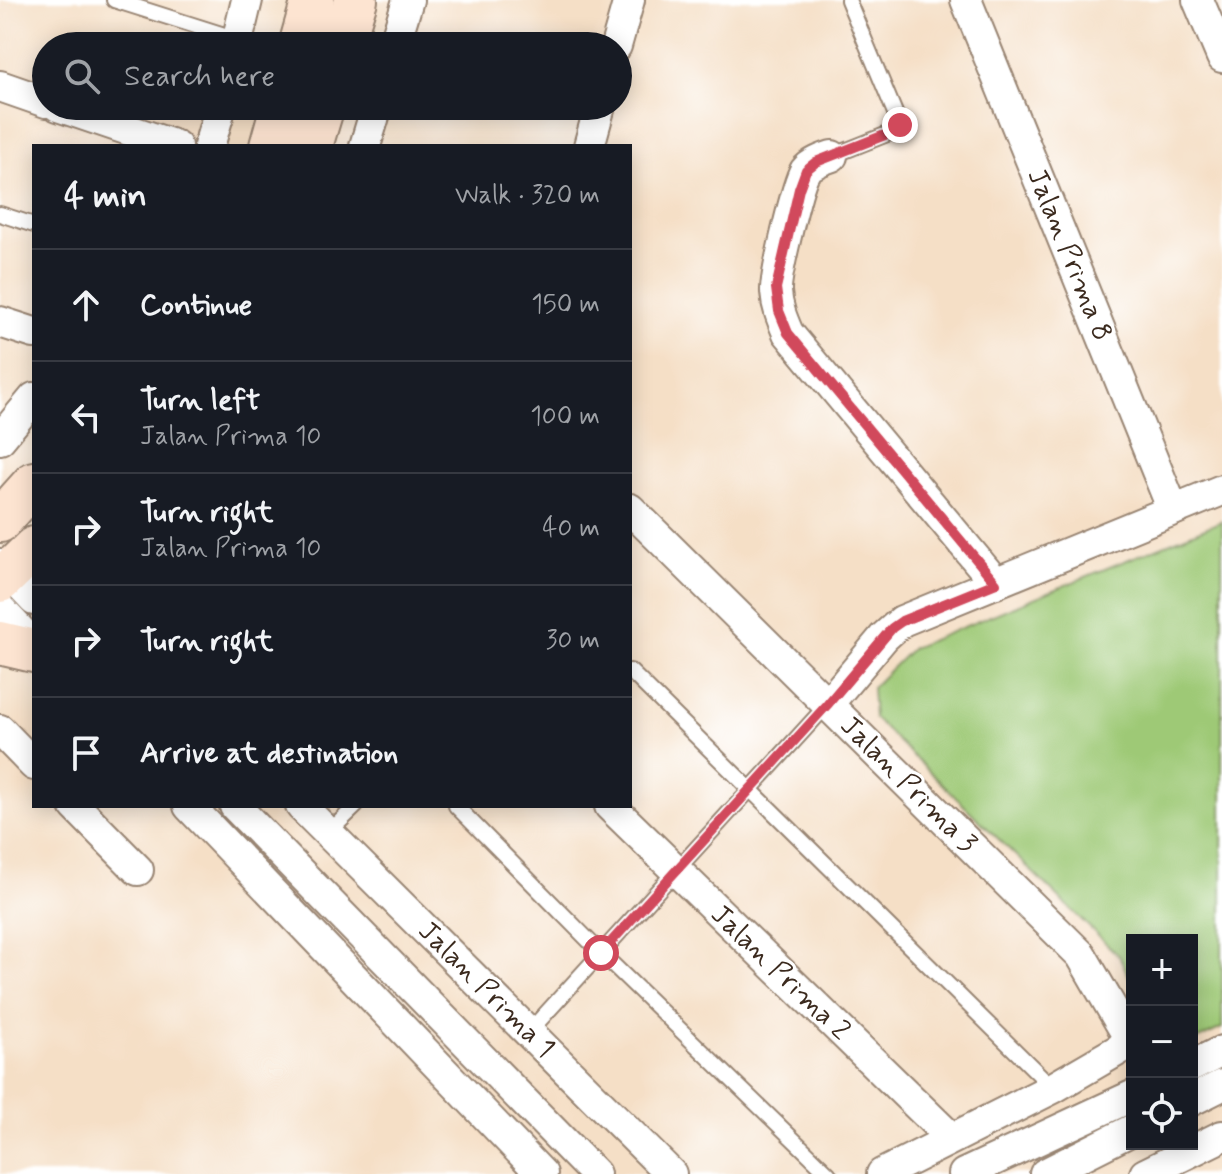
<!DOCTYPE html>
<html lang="en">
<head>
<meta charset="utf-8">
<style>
	:root { --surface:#171b24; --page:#242831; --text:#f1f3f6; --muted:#9ea1a6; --line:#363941 }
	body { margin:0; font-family:Mynerve,sans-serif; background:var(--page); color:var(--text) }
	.controls { position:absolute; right:24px; bottom:24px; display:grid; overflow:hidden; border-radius:0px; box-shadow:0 4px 20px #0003 }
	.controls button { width:72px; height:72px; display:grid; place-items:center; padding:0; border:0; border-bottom:2px solid var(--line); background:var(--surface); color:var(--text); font:40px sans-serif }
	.stop { position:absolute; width:24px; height:24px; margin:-18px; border:6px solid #d1495b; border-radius:50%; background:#fff }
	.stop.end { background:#d1495b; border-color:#fff; box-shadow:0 2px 8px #0008 }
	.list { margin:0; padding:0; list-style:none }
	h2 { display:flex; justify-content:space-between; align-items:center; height:104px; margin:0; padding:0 32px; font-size:34px }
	h2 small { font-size:26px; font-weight:400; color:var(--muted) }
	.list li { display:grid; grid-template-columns:52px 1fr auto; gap:24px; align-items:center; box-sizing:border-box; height:112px; padding:0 32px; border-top:2px solid var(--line) }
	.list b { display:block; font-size:30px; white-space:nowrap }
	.list p { margin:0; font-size:26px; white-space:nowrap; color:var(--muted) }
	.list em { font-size:26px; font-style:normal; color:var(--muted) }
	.icon { flex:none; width:44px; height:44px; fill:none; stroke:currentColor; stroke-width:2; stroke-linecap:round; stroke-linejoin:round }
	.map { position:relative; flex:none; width:1222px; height:1174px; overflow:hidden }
	.search { position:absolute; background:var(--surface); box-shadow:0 4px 20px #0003; left:32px; top:32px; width:600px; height:88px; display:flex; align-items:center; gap:20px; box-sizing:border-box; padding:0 28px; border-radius:44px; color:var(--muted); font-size:30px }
	.panel { position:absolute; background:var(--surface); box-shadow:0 4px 20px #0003; left:32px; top:144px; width:600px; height:664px; border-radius:0px }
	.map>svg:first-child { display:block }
	.green { fill:#9ec976; stroke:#6c7a4a; stroke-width:2 }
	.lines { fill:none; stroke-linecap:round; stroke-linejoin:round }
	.lane-casing { stroke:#988472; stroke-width:18 }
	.street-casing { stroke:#988472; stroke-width:34 }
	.secondary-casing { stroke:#988472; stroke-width:46 }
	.lane { stroke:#fff; stroke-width:14 }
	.street { stroke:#fff; stroke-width:30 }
	.secondary { stroke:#fde4d1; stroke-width:42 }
	.route { stroke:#d1495b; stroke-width:10 }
	.labels { text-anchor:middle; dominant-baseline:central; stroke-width:6; stroke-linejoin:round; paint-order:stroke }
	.street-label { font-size:28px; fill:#3b2a1e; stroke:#fff }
</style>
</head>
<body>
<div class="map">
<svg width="1222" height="1174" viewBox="0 0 1222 1174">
	<rect width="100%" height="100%" fill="#fff"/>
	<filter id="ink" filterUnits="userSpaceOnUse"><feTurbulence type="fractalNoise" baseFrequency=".0125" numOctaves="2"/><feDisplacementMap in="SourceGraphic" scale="16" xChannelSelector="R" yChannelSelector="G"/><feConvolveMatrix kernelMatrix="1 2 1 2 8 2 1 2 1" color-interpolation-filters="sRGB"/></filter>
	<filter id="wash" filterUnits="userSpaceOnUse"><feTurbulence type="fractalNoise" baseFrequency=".006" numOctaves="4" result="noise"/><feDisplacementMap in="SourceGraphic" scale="32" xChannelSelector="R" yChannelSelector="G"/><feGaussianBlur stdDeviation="1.8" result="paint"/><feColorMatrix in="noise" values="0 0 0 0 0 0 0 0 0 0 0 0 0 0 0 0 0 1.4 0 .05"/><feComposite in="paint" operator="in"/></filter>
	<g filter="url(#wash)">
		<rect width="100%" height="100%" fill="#f5dfc6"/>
		<polygon class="green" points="1222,521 1222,1028 1192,1042 1192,940 1132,940 1132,982 1119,956 874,718 872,688 912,648"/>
	</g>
	<g filter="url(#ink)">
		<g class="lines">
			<g class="lane-casing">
				<g id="lane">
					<polyline points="114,0 237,39"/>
					<polyline points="832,156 895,131 900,125 848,0"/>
					<polyline points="0,214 34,225"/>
					<polyline points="630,671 1053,1088"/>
					<polyline points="456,806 601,953 829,1174"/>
					<polyline points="328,833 356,806"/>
					<polyline points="528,1033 827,705"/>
				</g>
			</g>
			<g class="street-casing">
				<g id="street">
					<polyline points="966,0 1173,510"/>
					<polyline points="1198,0 1222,57"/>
					<polyline points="236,46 247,0"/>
					<polyline points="394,46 408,0"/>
					<polyline points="616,46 629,0"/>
					<polyline points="0,86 46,102"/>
					<polyline points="58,106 176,146"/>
					<polyline points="209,146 221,106"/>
					<polyline points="365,146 377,106"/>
					<polyline points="589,146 600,106"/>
					<path d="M832,156C823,159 811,163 805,171C797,184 775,277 776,292C777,307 782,319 788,333L996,583"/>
					<polyline points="0,322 34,333"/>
					<polyline points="0,439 34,398"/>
					<polyline points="630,509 1081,955 1132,1043"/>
					<polyline points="0,564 34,600"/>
					<polyline points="0,609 34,645"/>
					<polyline points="827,705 884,637 902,621 1222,490"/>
					<polyline points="0,730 34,765"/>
					<polyline points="75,806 138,870"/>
					<polyline points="189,806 542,1174"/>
					<polyline points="235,806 595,1174"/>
					<polyline points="301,806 671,1174"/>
					<polyline points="610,806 951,1138"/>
					<polyline points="1192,1066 1222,1051"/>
					<polyline points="1192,1100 1222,1085"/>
					<polyline points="882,1174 1053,1088 1132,1042"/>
					<polyline points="964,1174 1132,1096"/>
					<polyline points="1045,1174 1132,1130"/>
					<polyline points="1145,1174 1222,1136"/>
				</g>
			</g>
			<g class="secondary-casing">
				<g id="secondary">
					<polyline points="300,46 313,0"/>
					<polyline points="342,46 356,0"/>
					<polyline points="271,146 282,106"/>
					<polyline points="311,146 323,106"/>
					<polyline points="0,521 34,483"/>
					<polyline points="0,581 34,548"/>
					<polyline points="0,643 34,651"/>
				</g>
			</g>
			<use href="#lane" class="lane"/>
			<use href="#street" class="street"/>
			<use href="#secondary" class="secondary"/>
		</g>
	</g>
	<g class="lines" filter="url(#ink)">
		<polyline class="route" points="601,953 827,705 892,628 902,621 996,583 788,333 779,311 776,288 799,189 806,170 816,162 895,131 900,125"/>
	</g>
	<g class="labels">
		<g class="street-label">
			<text transform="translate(1069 255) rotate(68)">Jalan Prima 8</text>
			<text transform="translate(908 785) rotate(45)">Jalan Prima 3</text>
			<text transform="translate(780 973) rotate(44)">Jalan Prima 2</text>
			<text transform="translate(486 990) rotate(45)">Jalan Prima 1</text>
		</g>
	</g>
</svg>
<div class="controls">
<button>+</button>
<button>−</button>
<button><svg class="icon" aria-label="locate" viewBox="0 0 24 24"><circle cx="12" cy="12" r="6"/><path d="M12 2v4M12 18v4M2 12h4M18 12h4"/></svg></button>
</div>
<div class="stop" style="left:601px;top:953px"></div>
<div class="stop end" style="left:900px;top:125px"></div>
<div class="search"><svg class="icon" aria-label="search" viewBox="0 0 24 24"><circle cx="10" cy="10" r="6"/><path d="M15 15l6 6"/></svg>Search here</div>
<section class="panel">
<h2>4 min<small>Walk · 320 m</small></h2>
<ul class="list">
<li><svg class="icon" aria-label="ahead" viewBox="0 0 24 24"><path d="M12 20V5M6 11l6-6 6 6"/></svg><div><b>Continue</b></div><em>150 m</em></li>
<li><svg class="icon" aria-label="left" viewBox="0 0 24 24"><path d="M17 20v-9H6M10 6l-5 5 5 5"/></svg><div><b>Turn left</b><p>Jalan Prima 10</p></div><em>100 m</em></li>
<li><svg class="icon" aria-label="right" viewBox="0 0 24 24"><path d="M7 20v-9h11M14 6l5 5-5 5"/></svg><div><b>Turn right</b><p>Jalan Prima 10</p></div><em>40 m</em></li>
<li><svg class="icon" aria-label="right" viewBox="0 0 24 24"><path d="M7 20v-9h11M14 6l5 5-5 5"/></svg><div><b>Turn right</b></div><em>30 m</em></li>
<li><svg class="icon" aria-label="arrive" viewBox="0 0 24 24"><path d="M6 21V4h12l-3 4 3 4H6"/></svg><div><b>Arrive at destination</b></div></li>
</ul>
</section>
</div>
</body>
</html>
